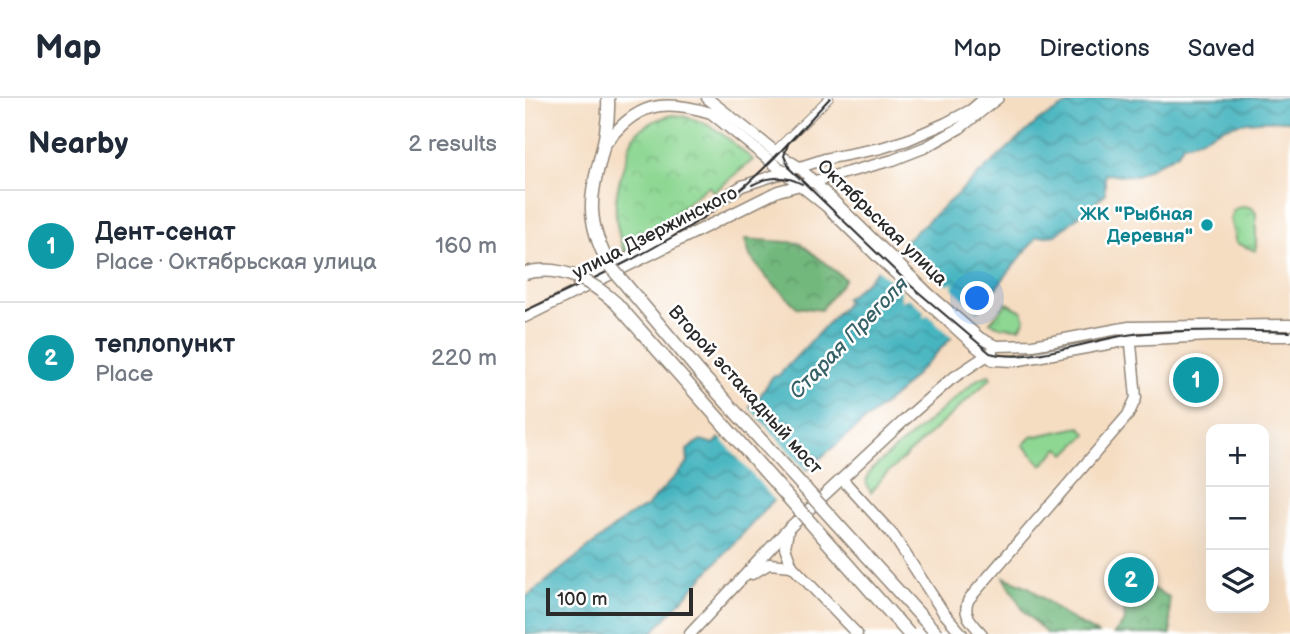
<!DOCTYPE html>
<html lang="en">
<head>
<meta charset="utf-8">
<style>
	:root { --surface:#fff; --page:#f2f2f3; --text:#1f2937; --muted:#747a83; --line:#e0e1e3; --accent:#111827 }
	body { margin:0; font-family:"Balsamiq Sans",sans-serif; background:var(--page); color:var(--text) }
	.controls { position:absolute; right:21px; bottom:21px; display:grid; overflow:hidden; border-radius:14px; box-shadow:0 7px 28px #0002 }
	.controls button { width:63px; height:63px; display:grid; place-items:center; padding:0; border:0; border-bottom:2px solid var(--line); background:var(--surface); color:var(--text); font:35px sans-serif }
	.scale { position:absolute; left:21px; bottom:18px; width:147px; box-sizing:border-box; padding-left:7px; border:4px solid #2b2b2b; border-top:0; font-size:19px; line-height:24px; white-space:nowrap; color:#2b2b2b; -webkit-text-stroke:5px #fff; paint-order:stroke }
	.you { position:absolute; left:453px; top:201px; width:24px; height:24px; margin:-18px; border:5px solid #fff; border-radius:50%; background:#1a73e8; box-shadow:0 0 0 10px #1a73e833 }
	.badge { display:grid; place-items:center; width:46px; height:46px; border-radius:50%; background:var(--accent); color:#fff; font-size:23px; font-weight:700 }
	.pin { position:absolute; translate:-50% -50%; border:4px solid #fff; box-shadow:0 2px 7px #0006 }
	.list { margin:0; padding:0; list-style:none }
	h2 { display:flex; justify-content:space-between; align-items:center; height:91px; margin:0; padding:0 28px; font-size:30px }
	h2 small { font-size:23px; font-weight:400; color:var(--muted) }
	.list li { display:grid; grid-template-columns:46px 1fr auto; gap:21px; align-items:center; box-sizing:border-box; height:112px; padding:0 28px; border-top:2px solid var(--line) }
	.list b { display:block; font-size:26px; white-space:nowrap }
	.list p { margin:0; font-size:23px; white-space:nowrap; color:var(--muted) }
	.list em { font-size:23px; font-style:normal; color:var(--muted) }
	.icon { flex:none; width:38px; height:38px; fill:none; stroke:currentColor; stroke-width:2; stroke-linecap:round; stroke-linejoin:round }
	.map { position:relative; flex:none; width:765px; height:536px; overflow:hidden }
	header { display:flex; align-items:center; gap:42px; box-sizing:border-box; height:98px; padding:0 35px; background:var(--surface); border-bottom:2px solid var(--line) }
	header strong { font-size:33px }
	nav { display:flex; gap:38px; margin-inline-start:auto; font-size:24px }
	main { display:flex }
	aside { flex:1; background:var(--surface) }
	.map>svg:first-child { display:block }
	.grass { fill:url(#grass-tufts); stroke:#5c815f; stroke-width:2 }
	.forest { fill:url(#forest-crowns); stroke:#4e7254; stroke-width:2 }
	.park { fill:url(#park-crowns); stroke:#5c815f; stroke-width:2 }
	.pitch { fill:#8dd793; stroke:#5c815f; stroke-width:2 }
	.water { fill:url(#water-waves); stroke:#387076; stroke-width:2 }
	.pier { fill:#f5ddc2 }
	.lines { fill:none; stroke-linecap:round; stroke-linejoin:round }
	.street-casing { stroke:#908476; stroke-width:10 }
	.secondary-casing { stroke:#908476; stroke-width:13 }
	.primary-casing { stroke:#908476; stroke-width:15 }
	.street { stroke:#fff; stroke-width:8 }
	.secondary { stroke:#fff; stroke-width:10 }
	.primary { stroke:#fff; stroke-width:12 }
	.tram { stroke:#2b2b2b; stroke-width:2 }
	.primary-bridge-casing { stroke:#908476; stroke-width:15; stroke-linecap:butt }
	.primary-bridge { stroke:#fff; stroke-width:12 }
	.culture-dot { fill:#0f9aa8; stroke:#fff; stroke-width:2.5 }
	.labels { text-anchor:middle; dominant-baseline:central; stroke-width:5; stroke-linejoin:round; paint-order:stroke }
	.culture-label { font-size:19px; font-weight:bold; fill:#0d838f; stroke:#fff; text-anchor:end }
	.street-label { font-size:19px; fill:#2b2b2b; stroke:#fff }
	.water-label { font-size:21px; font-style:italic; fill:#366267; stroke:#fff }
</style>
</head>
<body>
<header>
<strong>Map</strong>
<nav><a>Map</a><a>Directions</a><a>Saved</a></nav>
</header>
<main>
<aside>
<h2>Nearby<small>2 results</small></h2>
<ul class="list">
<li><span class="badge" style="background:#0f9aa8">1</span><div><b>Дент-сенат</b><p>Place · Октябрьская улица</p></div><em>160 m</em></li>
<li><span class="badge" style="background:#0f9aa8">2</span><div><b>теплопункт</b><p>Place</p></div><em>220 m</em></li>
</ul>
</aside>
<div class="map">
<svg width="765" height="536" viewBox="0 0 765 536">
	<defs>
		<pattern id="grass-tufts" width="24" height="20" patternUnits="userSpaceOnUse" patternTransform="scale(1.75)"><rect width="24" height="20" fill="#8dd793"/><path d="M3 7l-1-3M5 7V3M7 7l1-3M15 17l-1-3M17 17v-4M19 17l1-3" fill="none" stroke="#7ab97f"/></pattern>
		<pattern id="forest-crowns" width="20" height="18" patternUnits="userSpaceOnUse" patternTransform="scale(1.75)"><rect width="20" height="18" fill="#72b87d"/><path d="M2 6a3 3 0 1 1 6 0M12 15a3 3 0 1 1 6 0" fill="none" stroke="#5e9667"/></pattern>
		<pattern id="park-crowns" width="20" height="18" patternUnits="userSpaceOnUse" patternTransform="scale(1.75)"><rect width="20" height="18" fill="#8dd793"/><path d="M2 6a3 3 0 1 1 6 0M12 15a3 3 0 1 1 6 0" fill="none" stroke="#7ab97f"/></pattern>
		<pattern id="water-waves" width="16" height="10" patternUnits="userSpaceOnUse" patternTransform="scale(1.75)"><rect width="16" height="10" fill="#46b5c0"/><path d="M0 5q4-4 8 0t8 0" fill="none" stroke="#3b939c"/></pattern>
	</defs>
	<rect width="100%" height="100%" fill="#fff"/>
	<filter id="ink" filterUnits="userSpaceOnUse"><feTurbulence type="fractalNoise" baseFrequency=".0143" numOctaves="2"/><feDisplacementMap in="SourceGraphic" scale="14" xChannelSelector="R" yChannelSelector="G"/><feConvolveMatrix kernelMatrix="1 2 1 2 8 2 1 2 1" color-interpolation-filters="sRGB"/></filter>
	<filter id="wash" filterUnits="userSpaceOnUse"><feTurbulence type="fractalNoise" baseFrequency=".00686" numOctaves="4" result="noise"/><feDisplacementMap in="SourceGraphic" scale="28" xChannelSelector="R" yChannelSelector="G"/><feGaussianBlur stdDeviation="1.57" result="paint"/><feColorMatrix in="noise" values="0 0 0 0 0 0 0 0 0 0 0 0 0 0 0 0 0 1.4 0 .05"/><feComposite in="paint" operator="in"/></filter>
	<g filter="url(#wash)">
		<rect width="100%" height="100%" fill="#f5ddc2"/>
		<g class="grass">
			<polygon points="482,205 497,213 500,221 495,230 477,229 465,224"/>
			<path d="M464,277L466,280L358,379L346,395C340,386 340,381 346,372L453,281Z"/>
		</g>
		<g class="forest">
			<polygon points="220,141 275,145 320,181 296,212 272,209 241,179 225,158"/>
			<polygon points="479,479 504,489 538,516 573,536 522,536 498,512"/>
			<polygon points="624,489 644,499 646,536 589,536 600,523 599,509"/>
		</g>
		<g class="park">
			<path d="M147,17C182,19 203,40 228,62L189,94L183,88L147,117L150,123L126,140L99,154C86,117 89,95 102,58C104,52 105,43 109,38C118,26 133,21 147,17Z"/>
			<polygon points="720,108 727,110 731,115 731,153 711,145 705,121 709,111"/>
		</g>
		<polygon class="pitch" points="555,329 562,336 541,356 534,350 517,367 498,347 506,339"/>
		<path class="water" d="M554,0H765V23C744,22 724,22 704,28C688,33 675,44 658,46L653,55L611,78L580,76V96L531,137L512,139L453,212L374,294L300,356L245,406L126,536H0V500L101,420L122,408L163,365L162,352L176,342L189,346L233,301L248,278H253L323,204L320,201L340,185L376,147L513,23Z"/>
		<g class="pier">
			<polygon points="374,144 401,167 410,164 408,174 422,186 428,185 427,190 455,215 429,241 403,217 398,219 399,213 384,200 376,203 376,193 350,169"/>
			<polygon points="222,307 284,375 252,405 193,337"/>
		</g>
	</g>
	<g filter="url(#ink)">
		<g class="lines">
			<g class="street-casing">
				<polyline id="street" points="250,53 304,0"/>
			</g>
			<g class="secondary-casing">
				<g id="secondary">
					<polyline points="182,0 256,58 274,69 404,196 455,240 471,248 508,247 604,229 765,227"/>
					<path d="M80,47C110,5 138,0 186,15L301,108L360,166L449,247L468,262L489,263L605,242L685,238H765"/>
					<polyline points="53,185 100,162 217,88 300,61 356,50 382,42 421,25 446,12 460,0"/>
					<polyline points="0,219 253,93 368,62 401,49 435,30 473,0"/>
					<polyline points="317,381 368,437 418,514 437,536"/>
					<polyline points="263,433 260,449 267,468 332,536"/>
					<polyline points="227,476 244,466 267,468"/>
					<polyline points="165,536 263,431 384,318 425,282 467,254"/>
					<path d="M457,536C447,524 436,516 444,501L603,317L611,300L605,235"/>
				</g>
			</g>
			<g class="primary-casing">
				<path id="primary" d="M83,0C86,70 44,96 85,168"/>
			</g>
			<use href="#street" class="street"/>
			<use href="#secondary" class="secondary"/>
			<use href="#primary" class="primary"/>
			<g class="tram">
				<path d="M263,46L259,58L265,71L385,187L465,255C505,266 567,241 609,236C660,231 713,232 765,234"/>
				<path d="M227,87C244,78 261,77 277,86"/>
				<path d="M0,213C61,184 124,156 181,118C229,86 266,42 305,0"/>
			</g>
			<g class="primary-bridge-casing">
				<g id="primary-bridge">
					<polyline points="85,168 175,275 412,536"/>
					<path d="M0,175C35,166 65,182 91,205L384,536"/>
				</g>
			</g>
			<use href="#primary-bridge" class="primary-bridge"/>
		</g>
	</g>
	<circle class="culture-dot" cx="682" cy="127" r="7"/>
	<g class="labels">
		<g class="culture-label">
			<text x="668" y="116">ЖК "Рыбная<tspan x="668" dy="22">Деревня"</tspan></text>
		</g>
		<g class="street-label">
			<text transform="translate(357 125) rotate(44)">Октябрьская улица</text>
			<text transform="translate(130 135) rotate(-27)">улица Дзержинского</text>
			<text transform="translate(220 292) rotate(48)">Второй эстакадный мост</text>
		</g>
		<g class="water-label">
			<text transform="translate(324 240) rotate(-46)">Старая Преголя</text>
		</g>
	</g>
</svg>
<div class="controls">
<button>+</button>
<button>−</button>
<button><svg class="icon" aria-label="layers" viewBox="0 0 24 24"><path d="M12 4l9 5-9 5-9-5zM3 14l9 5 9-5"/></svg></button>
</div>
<div class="scale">100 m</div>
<div class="you"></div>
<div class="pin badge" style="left:671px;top:282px;background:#0f9aa8">1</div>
<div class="pin badge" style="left:606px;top:482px;background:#0f9aa8">2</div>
</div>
</main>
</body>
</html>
